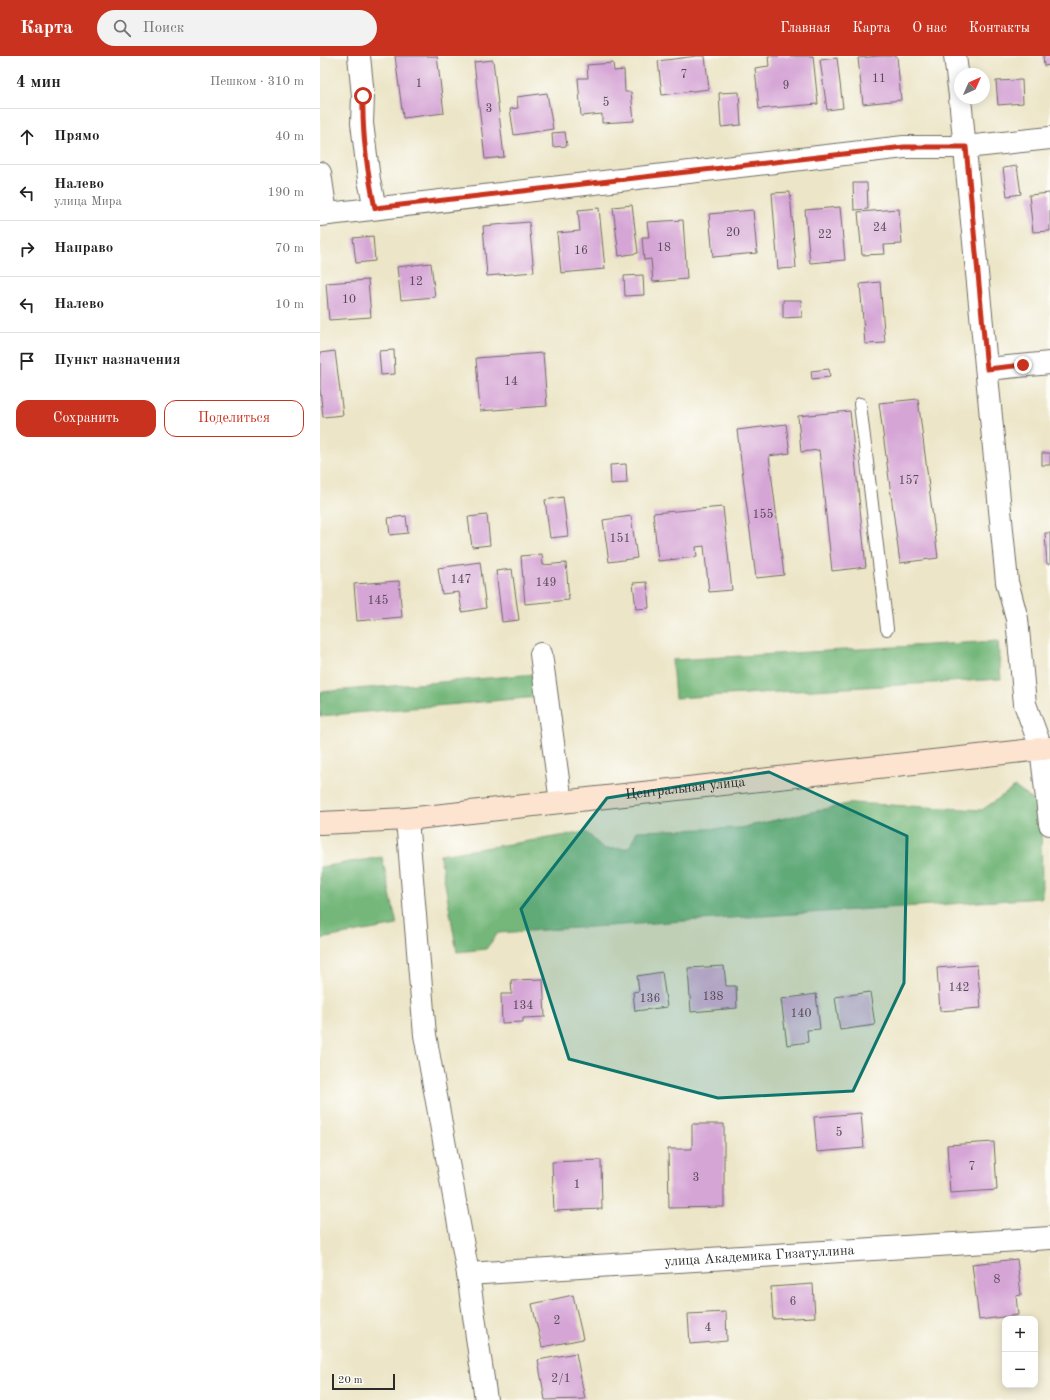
<!DOCTYPE html>
<html lang="ru">
<head>
<meta charset="utf-8">
<style>
	:root { --surface:#fff; --page:#f2f2f2; --text:#222; --muted:#767676; --line:#e0e0e0; --accent:#c8321e }
	body { margin:0; font-family:"Old Standard TT",serif; background:var(--page); color:var(--text) }
	.controls { position:absolute; right:12px; bottom:12px; display:grid; overflow:hidden; border-radius:8px; box-shadow:0 2px 10px #0003 }
	.controls button { width:36px; height:36px; display:grid; place-items:center; padding:0; border:0; border-bottom:1px solid var(--line); background:var(--surface); color:var(--text); font:20px sans-serif }
	.compass { position:absolute; left:634px; top:12px; width:36px; height:36px; border-radius:50%; background:var(--surface); box-shadow:0 2px 10px #0003; rotate:45deg }
	.scale { position:absolute; left:12px; bottom:10px; width:63px; box-sizing:border-box; padding-left:4px; border:2px solid #2b2b2b; border-top:0; font-size:11px; line-height:14px; white-space:nowrap; color:#2b2b2b; -webkit-text-stroke:3px #fdfcf7; paint-order:stroke }
	.stop { position:absolute; width:12px; height:12px; margin:-9px; border:3px solid #c8321e; border-radius:50%; background:#fff }
	.stop.end { background:#c8321e; border-color:#fff; box-shadow:0 1px 4px #0008 }
	.list { margin:0; padding:0; list-style:none }
	h2 { display:flex; justify-content:space-between; align-items:center; height:52px; margin:0; padding:0 16px; font-size:17px }
	h2 small { font-size:13px; font-weight:400; color:var(--muted) }
	.list li { display:grid; grid-template-columns:26px 1fr auto; gap:12px; align-items:center; box-sizing:border-box; height:56px; padding:0 16px; border-top:1px solid var(--line) }
	.list b { display:block; font-size:15px; white-space:nowrap }
	.list p { margin:0; font-size:13px; white-space:nowrap; color:var(--muted) }
	.list em { font-size:13px; font-style:normal; color:var(--muted) }
	.actions { display:flex; gap:8px; padding:12px 16px }
	.actions a { flex:1; padding:9px 0; border:1px solid var(--accent); border-radius:12px; text-align:center; font-size:14px; color:var(--accent) }
	.actions .main { background:var(--accent); color:#fff }
	.icon { flex:none; width:22px; height:22px; fill:none; stroke:currentColor; stroke-width:2; stroke-linecap:round; stroke-linejoin:round }
	.map { position:relative; flex:none; width:730px; height:1344px; overflow:hidden }
	header { display:flex; align-items:center; gap:24px; box-sizing:border-box; height:56px; padding:0 20px; background:var(--accent); color:#fff }
	header strong { font-size:19px }
	nav { display:flex; gap:22px; margin-inline-start:auto; font-size:14px }
	.search { width:280px; height:36px; background:var(--page); display:flex; align-items:center; gap:10px; box-sizing:border-box; padding:0 14px; border-radius:22px; color:var(--muted); font-size:15px }
	main { display:flex }
	aside { flex:1; background:var(--surface) }
	.map>svg:first-child { display:block }
	.forest { fill:#75b77a; stroke:#507152 }
	.building { fill:#d5a5d6 }
	.lines { fill:none; stroke-linecap:round; stroke-linejoin:round }
	.lane-casing { stroke:#6f6c62; stroke-width:14 }
	.street-casing { stroke:#6f6c62; stroke-width:24 }
	.secondary-casing { stroke:#6f6c62; stroke-width:24 }
	.lane { stroke:#fff; stroke-width:12 }
	.street { stroke:#fff; stroke-width:22 }
	.secondary { stroke:#fde4d1; stroke-width:22 }
	.route { stroke:#c8321e; stroke-width:5 }
	.marked { fill:#0f766e; fill-opacity:0.2; stroke:#0f766e; stroke-width:3; stroke-linejoin:round }
	.labels { text-anchor:middle; dominant-baseline:central; stroke-width:3; stroke-linejoin:round; paint-order:stroke }
	.number-label { font-size:12px; fill:#564a56 }
	.street-label { font-size:14px; fill:#2b2b2b; stroke:#fdfcf7 }
</style>
</head>
<body>
<header>
<strong>Карта</strong>
<div class="search"><svg class="icon" aria-label="search" viewBox="0 0 24 24"><circle cx="10" cy="10" r="6"/><path d="M15 15l6 6"/></svg>Поиск</div>
<nav><a>Главная</a><a>Карта</a><a>О нас</a><a>Контакты</a></nav>
</header>
<main>
<aside>
<h2>4 мин<small>Пешком · 310 m</small></h2>
<ul class="list">
<li><svg class="icon" aria-label="ahead" viewBox="0 0 24 24"><path d="M12 20V5M6 11l6-6 6 6"/></svg><div><b>Прямо</b></div><em>40 m</em></li>
<li><svg class="icon" aria-label="left" viewBox="0 0 24 24"><path d="M17 20v-9H6M10 6l-5 5 5 5"/></svg><div><b>Налево</b><p>улица Мира</p></div><em>190 m</em></li>
<li><svg class="icon" aria-label="right" viewBox="0 0 24 24"><path d="M7 20v-9h11M14 6l5 5-5 5"/></svg><div><b>Направо</b></div><em>70 m</em></li>
<li><svg class="icon" aria-label="left" viewBox="0 0 24 24"><path d="M17 20v-9H6M10 6l-5 5 5 5"/></svg><div><b>Налево</b></div><em>10 m</em></li>
<li><svg class="icon" aria-label="arrive" viewBox="0 0 24 24"><path d="M6 21V4h12l-3 4 3 4H6"/></svg><div><b>Пункт назначения</b></div></li>
</ul>
<div class="actions"><a class="main">Сохранить</a><a>Поделиться</a></div>
</aside>
<div class="map">
<svg width="730" height="1344" viewBox="0 0 730 1344">
	<rect width="100%" height="100%" fill="#fdfcf7"/>
	<filter id="ink" filterUnits="userSpaceOnUse"><feTurbulence type="fractalNoise" baseFrequency=".025" numOctaves="2"/><feDisplacementMap in="SourceGraphic" scale="8" xChannelSelector="R" yChannelSelector="G"/><feConvolveMatrix kernelMatrix="1 2 1 2 8 2 1 2 1" color-interpolation-filters="sRGB"/></filter>
	<filter id="wash" filterUnits="userSpaceOnUse"><feTurbulence type="fractalNoise" baseFrequency=".012" numOctaves="4" result="noise"/><feDisplacementMap in="SourceGraphic" scale="16" xChannelSelector="R" yChannelSelector="G"/><feGaussianBlur stdDeviation="0.9" result="paint"/><feColorMatrix in="noise" values="0 0 0 0 0 0 0 0 0 0 0 0 0 0 0 0 0 1.4 0 .05"/><feComposite in="paint" operator="in"/></filter>
	<g filter="url(#wash)">
		<rect width="100%" height="100%" fill="#ece5c7"/>
		<g class="forest">
			<polygon points="678,585 681,623 355,642 352,604"/>
			<polygon points="216,618 218,641 0,660 0,636"/>
			<polygon points="695,731 721,750 722,842 178,877 166,893 137,896 120,799 266,776 284,793 309,792 317,775 420,772 532,747 662,754"/>
			<polygon points="62,801 77,869 0,883 0,811"/>
		</g>
		<g id="blocks">
			<g class="building">
				<polygon points="75,0 117,0 124,57 83,62"/>
				<polygon points="377,0 385,0 389,33 342,39 338,5"/>
				<polygon points="448,0 493,0 498,48 439,53 435,12 449,10"/>
				<polygon points="558,0 577,0 581,44 543,48 538,2"/>
				<polygon points="723,0 730,0 730,9 724,10"/>
				<polygon points="517,2 523,52 507,54 500,4"/>
				<polygon points="173,4 184,101 165,103 154,6"/>
				<polygon points="293,7 294,15 304,14 305,36 311,36 314,65 282,67 282,58 261,60 258,22 268,22 267,9"/>
				<polygon points="702,24 703,47 678,49 676,25"/>
				<polygon points="419,36 421,69 401,71 399,37"/>
				<polygon points="227,37 233,73 194,79 190,53 198,52 197,41"/>
				<polygon points="245,76 247,90 233,91 232,77"/>
				<polygon points="697,110 701,138 687,140 683,112"/>
				<polygon points="533,127 547,127 548,153 534,154"/>
				<polygon points="470,136 476,212 458,213 452,137"/>
				<polygon points="730,137 730,175 713,176 709,139"/>
				<polygon points="312,149 318,197 299,200 293,151"/>
				<polygon points="520,151 525,204 490,207 485,154"/>
				<polygon points="279,152 285,213 241,217 237,177 260,175 258,154"/>
				<polygon points="579,153 582,188 564,189 565,198 542,199 538,156"/>
				<polygon points="433,154 437,197 393,201 389,158"/>
				<polygon points="363,164 367,223 333,226 331,203 324,204 322,181 329,181 327,166"/>
				<polygon points="209,166 214,216 167,220 163,170"/>
				<polygon points="53,180 55,205 36,207 33,182"/>
				<polygon points="111,207 115,241 81,244 77,211"/>
				<polygon points="323,219 324,239 305,240 304,220"/>
				<polygon points="48,224 51,261 9,264 6,227"/>
				<polygon points="560,226 565,287 545,288 540,228"/>
				<polygon points="463,244 481,244 482,261 463,262"/>
				<polygon points="74,294 75,318 61,319 59,295"/>
				<polygon points="15,295 23,359 3,361 0,333 0,297"/>
				<polygon points="223,297 227,350 160,355 156,302"/>
				<polygon points="509,313 510,321 492,323 491,315"/>
				<polygon points="598,343 618,502 580,507 559,347"/>
				<polygon points="530,355 546,511 512,515 499,394 481,396 478,360"/>
				<polygon points="466,368 470,397 449,400 464,519 436,522 417,374"/>
				<rect x="722" y="397" width="8" height="12"/>
				<polygon points="306,408 307,427 291,428 290,409"/>
				<polygon points="243,441 248,480 230,482 225,444"/>
				<polygon points="403,451 412,534 389,536 384,490 376,491 377,501 338,505 333,457"/>
				<polygon points="167,459 170,489 152,491 148,461"/>
				<polygon points="86,460 88,477 70,479 68,462"/>
				<polygon points="311,460 317,502 289,506 283,464"/>
				<polygon points="725,477 730,477 730,508 727,508"/>
				<polygon points="222,498 223,509 246,507 249,544 205,548 201,500"/>
				<polygon points="160,506 166,552 142,556 139,536 122,538 118,512"/>
				<polygon points="192,513 199,564 182,566 176,515"/>
				<polygon points="79,525 82,561 37,565 34,528"/>
				<polygon points="327,526 329,552 316,553 313,527"/>
				<polygon points="657,909 661,952 620,955 617,912"/>
				<polygon points="404,910 406,930 416,930 417,952 371,956 368,912"/>
				<polygon points="342,916 347,951 315,955 313,936 319,935 317,920"/>
				<polygon points="223,923 225,961 203,962 203,966 182,967 181,938 192,938 191,924"/>
				<polygon points="550,936 555,969 520,974 515,941"/>
				<polygon points="496,938 500,973 487,974 488,986 467,989 461,943"/>
				<polygon points="541,1057 544,1092 497,1096 494,1061"/>
				<polygon points="372,1068 404,1068 404,1151 349,1152 348,1093 372,1093"/>
				<polygon points="674,1086 677,1134 630,1137 627,1089"/>
				<polygon points="281,1104 282,1153 234,1155 232,1106"/>
				<polygon points="697,1203 701,1239 696,1240 698,1259 659,1264 652,1208"/>
				<polygon points="493,1228 495,1261 453,1263 451,1231"/>
				<polygon points="253,1239 263,1283 222,1291 212,1248"/>
				<polygon points="406,1256 407,1285 370,1288 368,1258"/>
				<polygon points="256,1297 265,1343 225,1344 218,1304"/>
			</g>
		</g>
	</g>
	<g filter="url(#ink)">
		<use href="#blocks" fill-opacity="0" stroke="#6f6c62" stroke-width="1"/>
		<g class="lines">
			<g class="lane-casing">
				<polyline id="lane" points="540,348 567,573"/>
			</g>
			<g class="street-casing">
				<g id="street">
					<polyline points="39,0 43,40 42,67 49,124 55,152"/>
					<polyline points="635,0 640,40"/>
					<polyline points="640,42 687,526 697,563 705,648 721,692 730,768"/>
					<polyline points="0,117 6,158"/>
					<polyline points="0,159 584,91 646,91 730,82"/>
					<polyline points="667,313 730,307"/>
					<polyline points="221,598 241,746"/>
					<polyline points="87,763 105,979 148,1218 166,1344"/>
					<path id="s1" d="M148,1218L730,1182"/>
				</g>
			</g>
			<g class="secondary-casing">
				<g id="secondary">
					<path id="s2" d="M0,767L87,763L730,692"/>
				</g>
			</g>
			<use href="#lane" class="lane"/>
			<use href="#street" class="street"/>
			<use href="#secondary" class="secondary"/>
		</g>
	</g>
	<g class="lines" filter="url(#ink)">
		<path class="route" d="M43,40C42,78 47,115 55,152L584,91H646L667,313L703,309"/>
	</g>
	<path class="marked" d="M449,716L587,780L584,927L533,1035L398,1042L249,1003L201,853L287,742Z"/>
	<g class="labels">
		<g class="number-label">
			<text x="364" y="19">7</text>
			<text x="559" y="23">11</text>
			<text x="99" y="28">1</text>
			<text x="466" y="30">9</text>
			<text x="286" y="47">5</text>
			<text x="169" y="53">3</text>
			<text x="560" y="172">24</text>
			<text x="413" y="177">20</text>
			<text x="505" y="179">22</text>
			<text x="344" y="192">18</text>
			<text x="261" y="195">16</text>
			<text x="96" y="226">12</text>
			<text x="29" y="244">10</text>
			<text x="191" y="326">14</text>
			<text x="589" y="425">157</text>
			<text x="443" y="459">155</text>
			<text x="300" y="483">151</text>
			<text x="141" y="524">147</text>
			<text x="226" y="527">149</text>
			<text x="58" y="545">145</text>
			<text x="639" y="932">142</text>
			<text x="393" y="941">138</text>
			<text x="330" y="943">136</text>
			<text x="203" y="950">134</text>
			<text x="481" y="958">140</text>
			<text x="519" y="1077">5</text>
			<text x="652" y="1111">7</text>
			<text x="376" y="1122">3</text>
			<text x="257" y="1129">1</text>
			<text x="677" y="1224">8</text>
			<text x="473" y="1246">6</text>
			<text x="237" y="1265">2</text>
			<text x="388" y="1272">4</text>
			<text x="241" y="1323">2/1</text>
		</g>
		<g class="street-label">
			<text stroke="none"><textPath href="#s2" startOffset="367">Центральная улица</textPath></text>
			<text stroke="none"><textPath href="#s1" startOffset="292">улица Академика Гизатуллина</textPath></text>
		</g>
	</g>
</svg>
<div class="controls">
<button>+</button>
<button>−</button>
</div>
<svg class="compass" viewBox="-18 -18 36 36"><path d="M0-13l5 13h-10z" fill="#e53935"/><path d="M0 13l5-13h-10z" fill="#767676"/></svg>
<div class="scale">20 m</div>
<div class="stop" style="left:43px;top:40px"></div>
<div class="stop end" style="left:703px;top:309px"></div>
</div>
</main>
</body>
</html>
